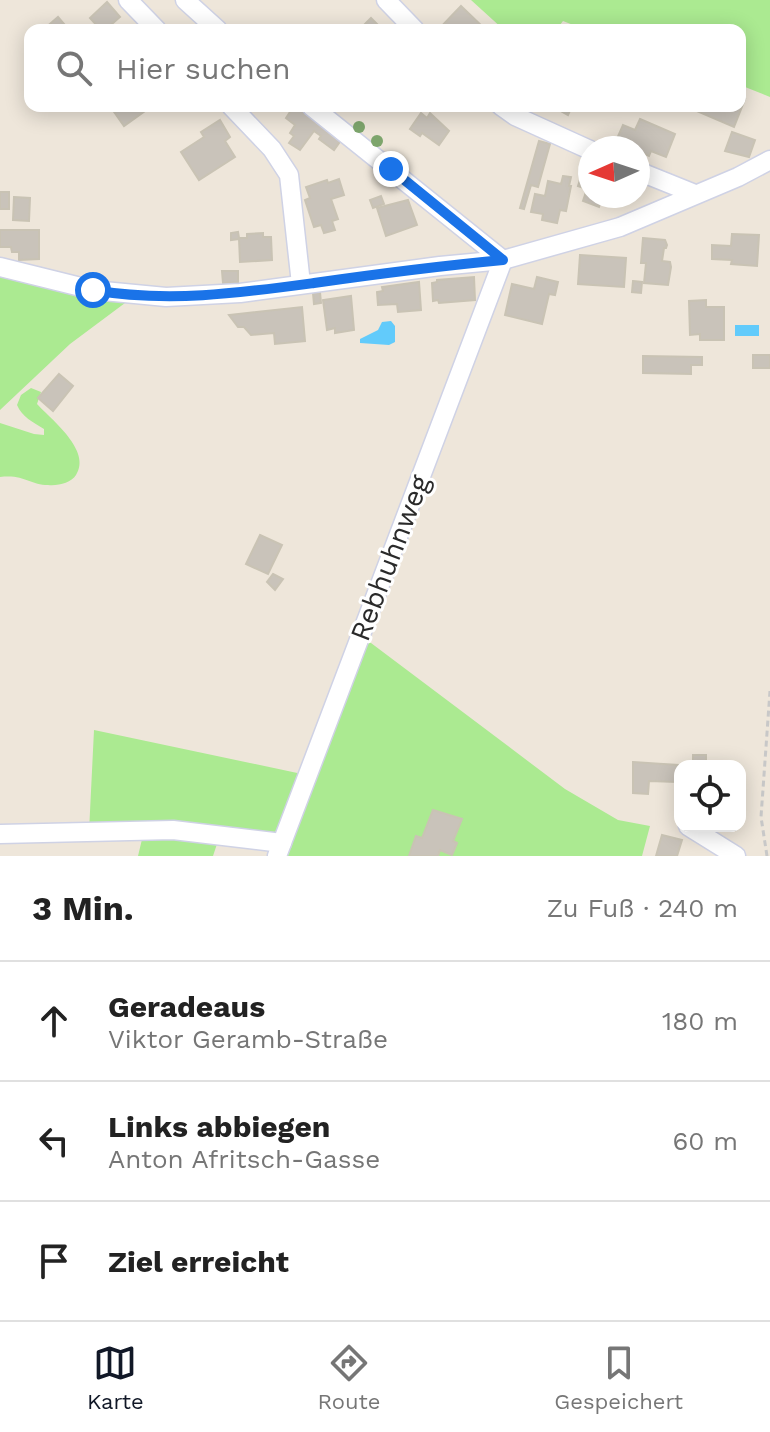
<!DOCTYPE html>
<html lang="de">
<head>
<meta charset="utf-8">
<style>
	:root { --surface:#fff; --page:#f6f6f6; --text:#222; --muted:#767676; --line:#e0e0e0; --accent:#111827 }
	body { margin:0; font-family:"Work Sans",sans-serif; background:var(--page); color:var(--text) }
	.controls { position:absolute; right:24px; bottom:24px; display:grid; overflow:hidden; border-radius:16px; box-shadow:0 4px 20px #0003 }
	.controls button { width:72px; height:72px; display:grid; place-items:center; padding:0; border:0; border-bottom:2px solid var(--line); background:var(--surface); color:var(--text); font:40px sans-serif }
	.compass { position:absolute; left:578px; top:136px; width:72px; height:72px; border-radius:50%; background:var(--surface); box-shadow:0 4px 20px #0003; rotate:267deg }
	.stop { position:absolute; width:24px; height:24px; margin:-18px; border:6px solid #1a73e8; border-radius:50%; background:#fff }
	.stop.end { background:#1a73e8; border-color:#fff; box-shadow:0 2px 8px #0008 }
	.list { margin:0; padding:0; list-style:none }
	h2 { display:flex; justify-content:space-between; align-items:center; height:104px; margin:0; padding:0 32px; font-size:34px }
	h2 small { font-size:26px; font-weight:400; color:var(--muted) }
	.list li { display:grid; grid-template-columns:52px 1fr auto; gap:24px; align-items:center; box-sizing:border-box; height:120px; padding:0 32px; border-top:2px solid var(--line) }
	.list b { display:block; font-size:30px; white-space:nowrap }
	.list p { margin:0; font-size:26px; white-space:nowrap; color:var(--muted) }
	.list em { font-size:26px; font-style:normal; color:var(--muted) }
	.icon { flex:none; width:44px; height:44px; fill:none; stroke:currentColor; stroke-width:2; stroke-linecap:round; stroke-linejoin:round }
	.map { position:relative; flex:none; width:770px; height:856px; overflow:hidden }
	.search { position:absolute; background:var(--surface); box-shadow:0 4px 20px #0003; left:24px; right:24px; top:24px; height:88px; display:flex; align-items:center; gap:20px; box-sizing:border-box; padding:0 28px; border-radius:16px; color:var(--muted); font-size:30px }
	.sheet { height:464px; background:var(--surface) }
	nav { display:flex; justify-content:space-around; align-items:center; box-sizing:border-box; height:112px; border-top:2px solid var(--line); background:var(--surface); font-size:22px; color:var(--muted) }
	nav a { display:grid; justify-items:center; gap:4px }
	nav .on { color:var(--accent) }
	.map>svg:first-child { display:block }
	.green { fill:#abea91 }
	.water { fill:#62cbfb }
	.building { fill:#c9c3ba; stroke:#c9c3b4; stroke-width:2 }
	.lines { fill:none; stroke-linecap:round; stroke-linejoin:round }
	.minor-casing { stroke:#cfd2e5; stroke-width:21 }
	.path { stroke:#c8c8c8; stroke-width:3; stroke-dasharray:6 4; stroke-linecap:butt }
	.minor { stroke:#fff; stroke-width:18 }
	.tree { fill:#7da56c }
	.route { stroke:#1a73e8; stroke-width:10 }
	.labels { text-anchor:middle; dominant-baseline:central; stroke-width:6; stroke-linejoin:round; paint-order:stroke }
	.street-label { font-size:28px; fill:#2a2a2a; stroke:#fff }
</style>
</head>
<body>
<div class="map">
<svg width="770" height="856" viewBox="0 0 770 856">
	<rect width="100%" height="100%" fill="#eee6da"/>
	<g class="green">
		<polygon points="471,0 770,0 770,97 740,85 740,30 586,30 563,21 556,30 504,30"/>
		<polygon points="0,276 54,290 125,303 70,344 0,410"/>
		<path d="M31,388L41,392L37,404C52,420 92,451 76,475C71,483 58,486 48,485C30,485 24,474 0,477V423L34,434L44,435V429C33,422 22,417 17,405L21,395Z"/>
		<polygon points="367,640 565,789 618,820 650,826 642,856 285,856"/>
		<polygon points="94,730 302,774 276,842 220,835 213,856 138,856 144,831 89,832"/>
	</g>
	<g class="water">
		<polygon points="391,321 395,326 395,342 389,345 360,343 360,339 378,330 382,322"/>
		<rect x="735" y="325" width="24" height="11"/>
	</g>
	<g class="building">
		<polygon points="107,2 120,17 105,30 101,30 90,18"/>
		<polygon points="461,6 485,29 438,30"/>
		<polygon points="58,17 64,24 58,30 43,30"/>
		<polygon points="371,18 380,27 377,30 359,30"/>
		<polygon points="740,97 745,99 734,127 692,109 693,106 740,106"/>
		<polygon points="110,106 152,106 124,126"/>
		<polygon points="294,106 302,106 344,136 334,150 319,139 321,136 314,131 300,150 289,143 294,136 290,133 295,125 286,118"/>
		<polygon points="552,106 572,106 568,115"/>
		<polygon points="421,113 427,118 430,113 449,131 439,145 422,133 420,136 410,129"/>
		<polygon points="640,119 675,134 666,157 651,151 649,156 638,151 638,148 616,141 623,125 635,130"/>
		<polygon points="220,120 230,137 225,141 235,157 199,180 181,152 204,137 201,132"/>
		<polygon points="732,132 755,140 749,157 725,151"/>
		<polygon points="539,141 550,144 538,187 531,185 524,209 520,208"/>
		<polygon points="585,163 590,165 590,196 602,196 599,207 583,201 587,189 578,186"/>
		<polygon points="563,176 571,177 569,186 571,186 566,211 560,210 557,223 542,220 543,214 531,212 535,194 545,196 548,181 561,184"/>
		<polygon points="339,179 344,195 331,199 338,219 332,221 335,230 324,233 321,225 314,227 305,200 310,198 306,187 327,180 328,183"/>
		<rect x="0" y="192" width="9" height="17"/>
		<polygon points="381,196 384,204 373,208 370,200"/>
		<polygon points="14,197 30,198 29,221 13,220"/>
		<polygon points="408,200 417,225 386,236 377,208"/>
		<polygon points="0,230 39,230 39,259 19,260 19,252 12,252 11,247 0,247"/>
		<polygon points="238,232 239,238 247,238 247,234 263,233 263,237 271,237 272,260 240,262 239,239 231,240 231,233"/>
		<polygon points="732,234 759,235 757,266 731,264 732,260 712,259 712,245 731,246"/>
		<polygon points="643,238 665,240 667,245 666,248 664,248 662,261 670,262 671,267 668,285 644,283 646,263 641,263"/>
		<polygon points="580,255 626,258 624,287 578,284"/>
		<polygon points="222,271 238,271 238,282 223,283"/>
		<polygon points="474,277 475,300 439,303 438,300 433,301 432,283 437,282 437,280"/>
		<polygon points="537,277 558,282 555,295 549,294 542,324 505,315 512,284 534,289"/>
		<polygon points="633,281 642,282 641,293 632,292"/>
		<polygon points="419,282 421,310 398,312 397,304 378,305 377,292 383,291 382,287"/>
		<polygon points="320,292 321,303 314,304 313,293"/>
		<polygon points="351,296 354,330 335,333 335,328 327,330 323,300"/>
		<polygon points="706,300 706,307 724,307 724,340 700,340 700,334 690,335 689,301"/>
		<polygon points="302,307 305,341 275,344 274,333 251,335 244,327 238,327 229,315"/>
		<rect x="753" y="355" width="17" height="13"/>
		<polygon points="643,356 702,357 702,365 691,365 691,374 643,373"/>
		<polygon points="59,374 73,386 53,411 38,398"/>
		<polygon points="260,535 282,545 268,574 246,564"/>
		<polygon points="273,574 283,579 275,590 267,582"/>
		<polygon points="693,755 706,755 706,764 726,764 726,766 693,766"/>
		<polygon points="633,762 678,765 677,782 649,781 648,794 633,793"/>
		<polygon points="433,810 462,819 453,841 457,843 452,855 440,850 438,856 409,856 416,836 422,838"/>
		<polygon points="662,835 682,840 677,856 656,856"/>
	</g>
	<g class="lines">
		<g class="minor-casing">
			<g id="minor">
				<polyline points="128,0 157,30"/>
				<polyline points="185,0 218,30"/>
				<polyline points="386,0 415,30"/>
				<polyline points="231,106 272,149 289,175 301,284"/>
				<polyline points="311,106 503,260"/>
				<polyline points="501,106 515,116 590,150"/>
				<polyline points="638,171 695,194"/>
				<polyline points="0,267 93,290 166,297 240,293 440,266 503,260 620,227 738,177 770,160"/>
				<polyline points="688,826 736,856"/>
				<polyline points="0,834 173,830 282,843"/>
				<polyline points="277,856 503,260"/>
			</g>
		</g>
		<polyline class="path" points="767,856 761,817 770,691"/>
		<use href="#minor" class="minor"/>
	</g>
	<g class="tree">
		<circle cx="359" cy="127" r="6"/>
		<circle cx="377" cy="141" r="6"/>
	</g>
	<g class="lines">
		<path class="route" d="M93,290C168,303 240,293 314,283C377,274 440,266 503,260L391,169"/>
	</g>
	<g class="labels">
		<g class="street-label">
			<text transform="translate(390 558) rotate(-69)">Rebhuhnweg</text>
		</g>
	</g>
</svg>
<div class="controls">
<button><svg class="icon" aria-label="locate" viewBox="0 0 24 24"><circle cx="12" cy="12" r="6"/><path d="M12 2v4M12 18v4M2 12h4M18 12h4"/></svg></button>
</div>
<svg class="compass" viewBox="-18 -18 36 36"><path d="M0-13l5 13h-10z" fill="#e53935"/><path d="M0 13l5-13h-10z" fill="#767676"/></svg>
<div class="stop" style="left:93px;top:290px"></div>
<div class="stop end" style="left:391px;top:169px"></div>
<div class="search"><svg class="icon" aria-label="search" viewBox="0 0 24 24"><circle cx="10" cy="10" r="6"/><path d="M15 15l6 6"/></svg>Hier suchen</div>
</div>
<section class="sheet">
<h2>3 Min.<small>Zu Fuß · 240 m</small></h2>
<ul class="list">
<li><svg class="icon" aria-label="ahead" viewBox="0 0 24 24"><path d="M12 20V5M6 11l6-6 6 6"/></svg><div><b>Geradeaus</b><p>Viktor Geramb-Straße</p></div><em>180 m</em></li>
<li><svg class="icon" aria-label="left" viewBox="0 0 24 24"><path d="M17 20v-9H6M10 6l-5 5 5 5"/></svg><div><b>Links abbiegen</b><p>Anton Afritsch-Gasse</p></div><em>60 m</em></li>
<li><svg class="icon" aria-label="arrive" viewBox="0 0 24 24"><path d="M6 21V4h12l-3 4 3 4H6"/></svg><div><b>Ziel erreicht</b></div></li>
</ul>
</section>
<nav>
<a class="on"><svg class="icon" aria-label="map" viewBox="0 0 24 24"><path d="M3 6l6-2 6 2 6-2v14l-6 2-6-2-6 2zM9 4v14M15 6v14"/></svg>Karte</a>
<a><svg class="icon" aria-label="directions" viewBox="0 0 24 24"><path d="M12 3l9 9-9 9-9-9zM9 14v-3h6M13 9l2 2-2 2"/></svg>Route</a>
<a><svg class="icon" aria-label="saved" viewBox="0 0 24 24"><path d="M7 4h10v16l-5-4-5 4z"/></svg>Gespeichert</a>
</nav>
</body>
</html>
